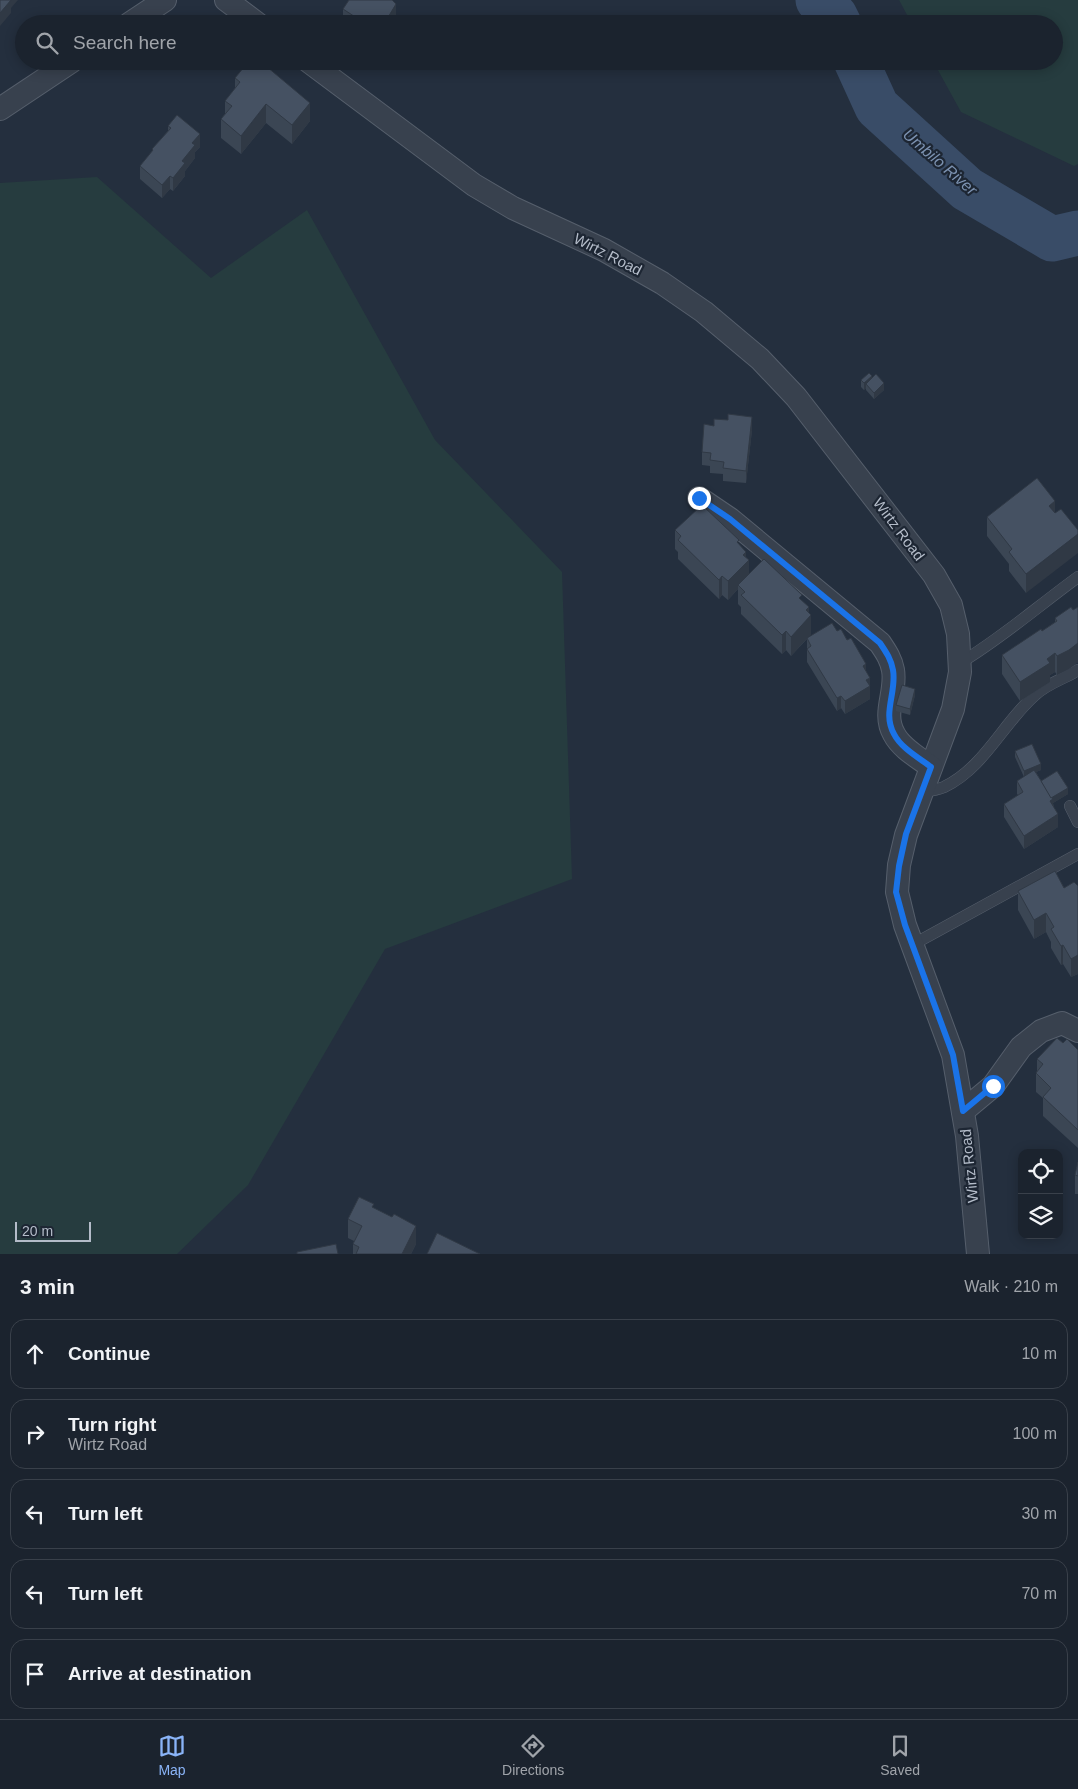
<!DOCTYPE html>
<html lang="en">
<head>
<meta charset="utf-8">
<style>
	:root { --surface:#1b232e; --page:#242b36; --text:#f1f3f6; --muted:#a0a4aa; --line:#39404a; --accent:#8ab4f8 }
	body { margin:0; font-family:Arial,sans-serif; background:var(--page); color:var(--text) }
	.controls { position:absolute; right:15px; bottom:15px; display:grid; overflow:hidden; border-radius:10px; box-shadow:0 2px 12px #0003 }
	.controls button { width:45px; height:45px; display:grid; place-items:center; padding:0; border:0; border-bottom:1px solid var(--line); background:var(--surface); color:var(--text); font:25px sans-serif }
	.scale { position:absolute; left:15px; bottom:12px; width:76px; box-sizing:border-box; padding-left:5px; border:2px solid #b4bcc9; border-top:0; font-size:14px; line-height:18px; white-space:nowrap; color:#b4bcc9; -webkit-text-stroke:4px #1d2633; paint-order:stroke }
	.stop { position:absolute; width:15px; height:15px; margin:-11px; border:4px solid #1a73e8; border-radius:50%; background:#fff }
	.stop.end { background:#1a73e8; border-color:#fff; box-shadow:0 1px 5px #0008 }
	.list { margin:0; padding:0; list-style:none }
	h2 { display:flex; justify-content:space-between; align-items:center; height:65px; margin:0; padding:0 20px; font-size:21px }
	h2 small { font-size:16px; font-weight:400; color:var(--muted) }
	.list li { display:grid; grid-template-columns:32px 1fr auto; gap:15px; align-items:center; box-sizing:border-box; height:70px; margin:0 10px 10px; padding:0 10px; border:1px solid var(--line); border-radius:15px }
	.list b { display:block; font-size:19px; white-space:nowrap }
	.list p { margin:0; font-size:16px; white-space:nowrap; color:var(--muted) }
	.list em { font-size:16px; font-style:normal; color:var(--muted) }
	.icon { flex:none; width:28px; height:28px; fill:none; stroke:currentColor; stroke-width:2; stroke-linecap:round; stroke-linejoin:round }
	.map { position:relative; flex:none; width:1078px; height:1254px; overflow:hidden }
	.search { position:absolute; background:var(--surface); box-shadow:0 2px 12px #0003; left:15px; right:15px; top:15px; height:55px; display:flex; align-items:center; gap:12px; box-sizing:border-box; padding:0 18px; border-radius:28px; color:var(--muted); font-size:19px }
	.sheet { height:465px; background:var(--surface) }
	nav { display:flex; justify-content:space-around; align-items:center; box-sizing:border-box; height:70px; border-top:1px solid var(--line); background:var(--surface); font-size:14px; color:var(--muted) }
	nav a { display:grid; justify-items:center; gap:2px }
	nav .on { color:var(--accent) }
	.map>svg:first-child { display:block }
	.green { fill:#263c3f }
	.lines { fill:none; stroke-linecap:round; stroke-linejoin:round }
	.river { stroke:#394c67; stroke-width:45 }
	.lane-casing { stroke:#565f6c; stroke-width:12 }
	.street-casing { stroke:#565f6c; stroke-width:24 }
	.lane { stroke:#38414e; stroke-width:11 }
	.street { stroke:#38414e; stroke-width:22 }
	.wall { fill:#3b4654 }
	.shaded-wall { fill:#303945 }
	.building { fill:#455162; stroke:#303945 }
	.route { stroke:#1a73e8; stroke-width:6 }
	.labels { text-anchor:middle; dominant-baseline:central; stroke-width:4.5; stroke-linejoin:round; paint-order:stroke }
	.street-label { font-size:15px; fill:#b4bcc9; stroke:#1d2633 }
	.water-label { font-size:16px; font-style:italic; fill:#7c92b1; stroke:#1d2633 }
</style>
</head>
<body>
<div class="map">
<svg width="1078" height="1254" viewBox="0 0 1078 1254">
	<rect width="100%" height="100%" fill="#242f3e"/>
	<g class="green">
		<polygon points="899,0 1078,0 1078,164 1074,166 961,112 933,61 1054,61 1054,24 912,24"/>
		<polygon points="97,177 211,278 307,210 435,440 562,572 572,879 385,949 248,1185 177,1254 0,1254 0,183"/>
	</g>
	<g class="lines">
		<g class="river">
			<polyline points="818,0 835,16 839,24"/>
			<polyline points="856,61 877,107 967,189 1052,239 1078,233"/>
		</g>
		<g class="lane-casing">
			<g id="lane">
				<path d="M960,663C1002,638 1038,606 1078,577"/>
				<path d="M922,792C929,791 937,790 944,787C984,768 1003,723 1035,695C1048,683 1064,679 1078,670"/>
				<polyline points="1070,806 1078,822"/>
				<polyline points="912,945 1078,854"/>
			</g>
		</g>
		<g class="street-casing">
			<g id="street">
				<polyline points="226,0 258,24"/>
				<polyline points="129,24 165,0"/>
				<polyline points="308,61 474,185 513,208 604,250 662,283 704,312 760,359 796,397 934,575 951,605 958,634 960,672 953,709 906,835 899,865 897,892 905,925 953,1055 967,1136 978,1254"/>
				<polyline points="0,109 72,61"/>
				<path d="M699,498L730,519L880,643C886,652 891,659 893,670C897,692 882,713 894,734C901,748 919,758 931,767"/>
				<polyline points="963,1111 993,1086 1021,1047 1041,1031 1062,1023 1078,1031"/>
			</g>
		</g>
		<use href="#lane" class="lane"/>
		<use href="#street" class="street"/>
	</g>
	<g class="wall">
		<polygon points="343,9 396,16 392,24 346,24 343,22"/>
		<polygon points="235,78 310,121 292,144 266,123 241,154 221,138 221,119 225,114 225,101 235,89"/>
		<polygon points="168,126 200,147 195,152 195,158 185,171 185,176 173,191 170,189 162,198 140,179 140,166 152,152 152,149 168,131"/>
		<polygon points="872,378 884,390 874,399 866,390 866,388 864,390 861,387 861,380"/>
		<polygon points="752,430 746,483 723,481 723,474 710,473 710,466 702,465 702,452"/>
		<polygon points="1055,501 1055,513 1026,593 1009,571 1009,564 987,536 987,517"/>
		<polygon points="675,530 739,545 746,558 749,575 802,601 809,613 811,634 807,638 837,631 870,678 870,699 845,714 841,708 837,711 807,662 807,639 791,656 786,650 782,654 741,614 741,607 738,604 738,589 728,600 722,595 719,599 678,559 678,552 675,549"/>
		<polygon points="1078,607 1078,662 1069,669 1057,675 1055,672 1050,675 1050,682 1020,701 1002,674 1002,655 1042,631 1055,622 1055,618 1073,610"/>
		<polygon points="915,695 910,715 896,711 896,705"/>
		<polygon points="1015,751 1041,770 1036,772 1041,781 1068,794 1053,803 1058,827 1024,849 1004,817 1004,804 1018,795 1017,794 1017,781 1024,777 1015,757"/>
		<polygon points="1078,886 1078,974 1071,977 1063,964 1061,965 1051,948 1051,942 1046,932 1034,939 1018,910 1018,891 1064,888"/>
		<polygon points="1063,1043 1078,1050 1078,1148 1043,1116 1043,1098 1036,1092 1036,1073 1037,1071 1037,1059"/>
		<polygon points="1078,1162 1078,1194 1075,1194 1075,1175"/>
		<polygon points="374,1208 416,1244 411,1254 353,1254 353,1244 354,1241 348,1238 348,1219"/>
	</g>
	<g class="shaded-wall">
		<polygon points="9,0 18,0 11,8 11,13 0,26 0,13"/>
		<polygon points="396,4 396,16 392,24 384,24"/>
		<polygon points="310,103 310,121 292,144 292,125"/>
		<polygon points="266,104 266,123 241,154 241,136"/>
		<polygon points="200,134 200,147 195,152 195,158 185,171 185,176 173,191 173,178 192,143"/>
		<polygon points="170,176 170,189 162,198 162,185"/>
		<polygon points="872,376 872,382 866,384 866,388 864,390 864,383"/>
		<polygon points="884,383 884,390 874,399 874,393"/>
		<polygon points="752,417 752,430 746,483 746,471"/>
		<polygon points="1055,501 1055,520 1049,506"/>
		<polygon points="1078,534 1078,553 1026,593 1026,574"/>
		<polygon points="746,552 746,562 749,560 749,579 738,585 738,589 728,600 728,581 743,555"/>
		<polygon points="722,576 722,595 719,599 719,580"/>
		<polygon points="809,607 809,618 811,615 811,634 791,656 791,637 806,610"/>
		<polygon points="786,631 786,650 782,654 782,635"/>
		<polygon points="1078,643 1078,662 1069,669 1057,675 1057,656"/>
		<polygon points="1055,653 1055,672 1050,675 1050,682 1020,701 1020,682 1047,659"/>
		<polygon points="866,664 866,677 863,666"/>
		<polygon points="870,678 870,699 845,714 845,701 866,680"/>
		<polygon points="915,689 915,695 910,715 910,709"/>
		<polygon points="841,696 841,708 837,711 837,698"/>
		<polygon points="1041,764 1041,770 1024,777 1024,771"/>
		<polygon points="1068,788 1068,794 1053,803 1053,812 1050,801 1051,798"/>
		<polygon points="1058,814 1058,827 1024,849 1024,836"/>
		<polygon points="1046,913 1046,932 1034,939 1034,920"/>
		<polygon points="1063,945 1063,964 1061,965 1061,946"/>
		<polygon points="1078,955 1078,974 1071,977 1071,959"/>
		<polygon points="416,1226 416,1244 411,1254 402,1254"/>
	</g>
	<g class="building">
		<polygon points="0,0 11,0 0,13"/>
		<polygon points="349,0 392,0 396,4 384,24 366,24 343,9"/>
		<polygon points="249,61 260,61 310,103 292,125 266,104 241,136 221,119 232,106 225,101 240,82 235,78"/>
		<polygon points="177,115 200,134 192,143 195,145 182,161 185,163 173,178 170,176 162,185 140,166 153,150 152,149 171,128 168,126"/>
		<polygon points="869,373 872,376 864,383 861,380"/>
		<polygon points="876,374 884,383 874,393 866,384"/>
		<polygon points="728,414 752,417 746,471 723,468 724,462 710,460 711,453 702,452 704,424 714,426 714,419 728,420"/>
		<polygon points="1037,478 1055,501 1049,506 1055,513 1061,509 1078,530 1078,534 1026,574 1009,552 1012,549 987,517"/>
		<polygon points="702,505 739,540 737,542 746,552 743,555 749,560 728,581 722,576 719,580 678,540 681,536 675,530"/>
		<polygon points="764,559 802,595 799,598 809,607 806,610 811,615 791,637 786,631 782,635 741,595 745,592 738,585"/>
		<polygon points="1071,607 1073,610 1078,607 1078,643 1069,650 1057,656 1055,653 1047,659 1050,663 1020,682 1002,655 1041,629 1042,631 1057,621 1055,618"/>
		<polygon points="832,623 837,631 841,629 847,640 851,638 866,664 863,666 870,678 866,680 870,686 845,701 841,696 837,698 807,649 811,646 807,638"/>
		<polygon points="902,685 915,689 910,709 896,705"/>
		<polygon points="1032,744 1041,764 1024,771 1015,751"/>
		<polygon points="1034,770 1053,799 1050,801 1058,814 1024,836 1004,804 1023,792 1017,781"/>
		<polygon points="1057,771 1068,788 1051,798 1041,781"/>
		<polygon points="1055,871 1064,888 1074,882 1078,886 1078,955 1071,959 1063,945 1061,946 1051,929 1054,927 1046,913 1034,920 1018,891"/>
		<polygon points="1057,1038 1063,1043 1067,1039 1078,1050 1078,1130 1043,1097 1051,1088 1036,1073 1043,1064 1037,1059"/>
		<polygon points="1078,1162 1078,1176 1075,1175"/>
		<polygon points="359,1197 374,1204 372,1207 392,1217 394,1214 416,1226 402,1254 356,1254 359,1247 353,1244 362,1226 348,1219"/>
		<polygon points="437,1233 480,1254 427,1254"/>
		<polygon points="336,1244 338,1254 297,1254 297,1252"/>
	</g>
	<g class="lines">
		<path class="route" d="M699,498L730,519L880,643C886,652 891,659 893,670C897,692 882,713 894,734C901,748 919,758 931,767L906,834L899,866L896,892L905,925L953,1055L963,1111L993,1086"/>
	</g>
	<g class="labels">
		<g class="street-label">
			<text transform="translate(608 254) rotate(27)">Wirtz Road</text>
			<text transform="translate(899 529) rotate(53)">Wirtz Road</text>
			<text transform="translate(969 1166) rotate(-96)">Wirtz Road</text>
		</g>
		<g class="water-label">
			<text transform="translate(940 162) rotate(41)">Umbilo River</text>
		</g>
	</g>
</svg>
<div class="controls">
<button><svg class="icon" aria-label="locate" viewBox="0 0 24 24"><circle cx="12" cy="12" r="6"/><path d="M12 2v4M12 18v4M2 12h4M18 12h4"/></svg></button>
<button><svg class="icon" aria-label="layers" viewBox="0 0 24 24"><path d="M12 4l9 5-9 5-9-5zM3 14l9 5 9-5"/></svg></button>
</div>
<div class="scale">20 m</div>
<div class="stop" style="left:993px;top:1086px"></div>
<div class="stop end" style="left:699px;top:498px"></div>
<div class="search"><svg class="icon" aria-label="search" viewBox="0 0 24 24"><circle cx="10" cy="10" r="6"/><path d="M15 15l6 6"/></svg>Search here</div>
</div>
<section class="sheet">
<h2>3 min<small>Walk · 210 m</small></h2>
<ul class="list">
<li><svg class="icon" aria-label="ahead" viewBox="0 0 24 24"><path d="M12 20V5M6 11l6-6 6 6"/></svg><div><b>Continue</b></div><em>10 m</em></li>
<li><svg class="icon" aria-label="right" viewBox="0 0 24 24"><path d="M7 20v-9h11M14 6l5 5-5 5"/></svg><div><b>Turn right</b><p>Wirtz Road</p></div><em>100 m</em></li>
<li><svg class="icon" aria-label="left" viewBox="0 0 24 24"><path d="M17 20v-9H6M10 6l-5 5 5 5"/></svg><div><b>Turn left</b></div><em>30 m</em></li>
<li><svg class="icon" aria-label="left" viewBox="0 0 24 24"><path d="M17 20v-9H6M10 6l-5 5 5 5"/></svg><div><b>Turn left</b></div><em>70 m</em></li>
<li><svg class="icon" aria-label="arrive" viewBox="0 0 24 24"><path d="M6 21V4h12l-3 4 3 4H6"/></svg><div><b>Arrive at destination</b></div></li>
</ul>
</section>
<nav>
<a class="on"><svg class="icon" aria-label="map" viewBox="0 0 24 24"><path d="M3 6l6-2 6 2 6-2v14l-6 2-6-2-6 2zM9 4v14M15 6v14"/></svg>Map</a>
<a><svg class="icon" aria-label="directions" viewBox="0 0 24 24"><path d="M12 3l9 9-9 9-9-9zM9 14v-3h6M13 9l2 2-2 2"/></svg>Directions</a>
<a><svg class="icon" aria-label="saved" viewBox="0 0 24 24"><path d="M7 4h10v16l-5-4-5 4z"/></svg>Saved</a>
</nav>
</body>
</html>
